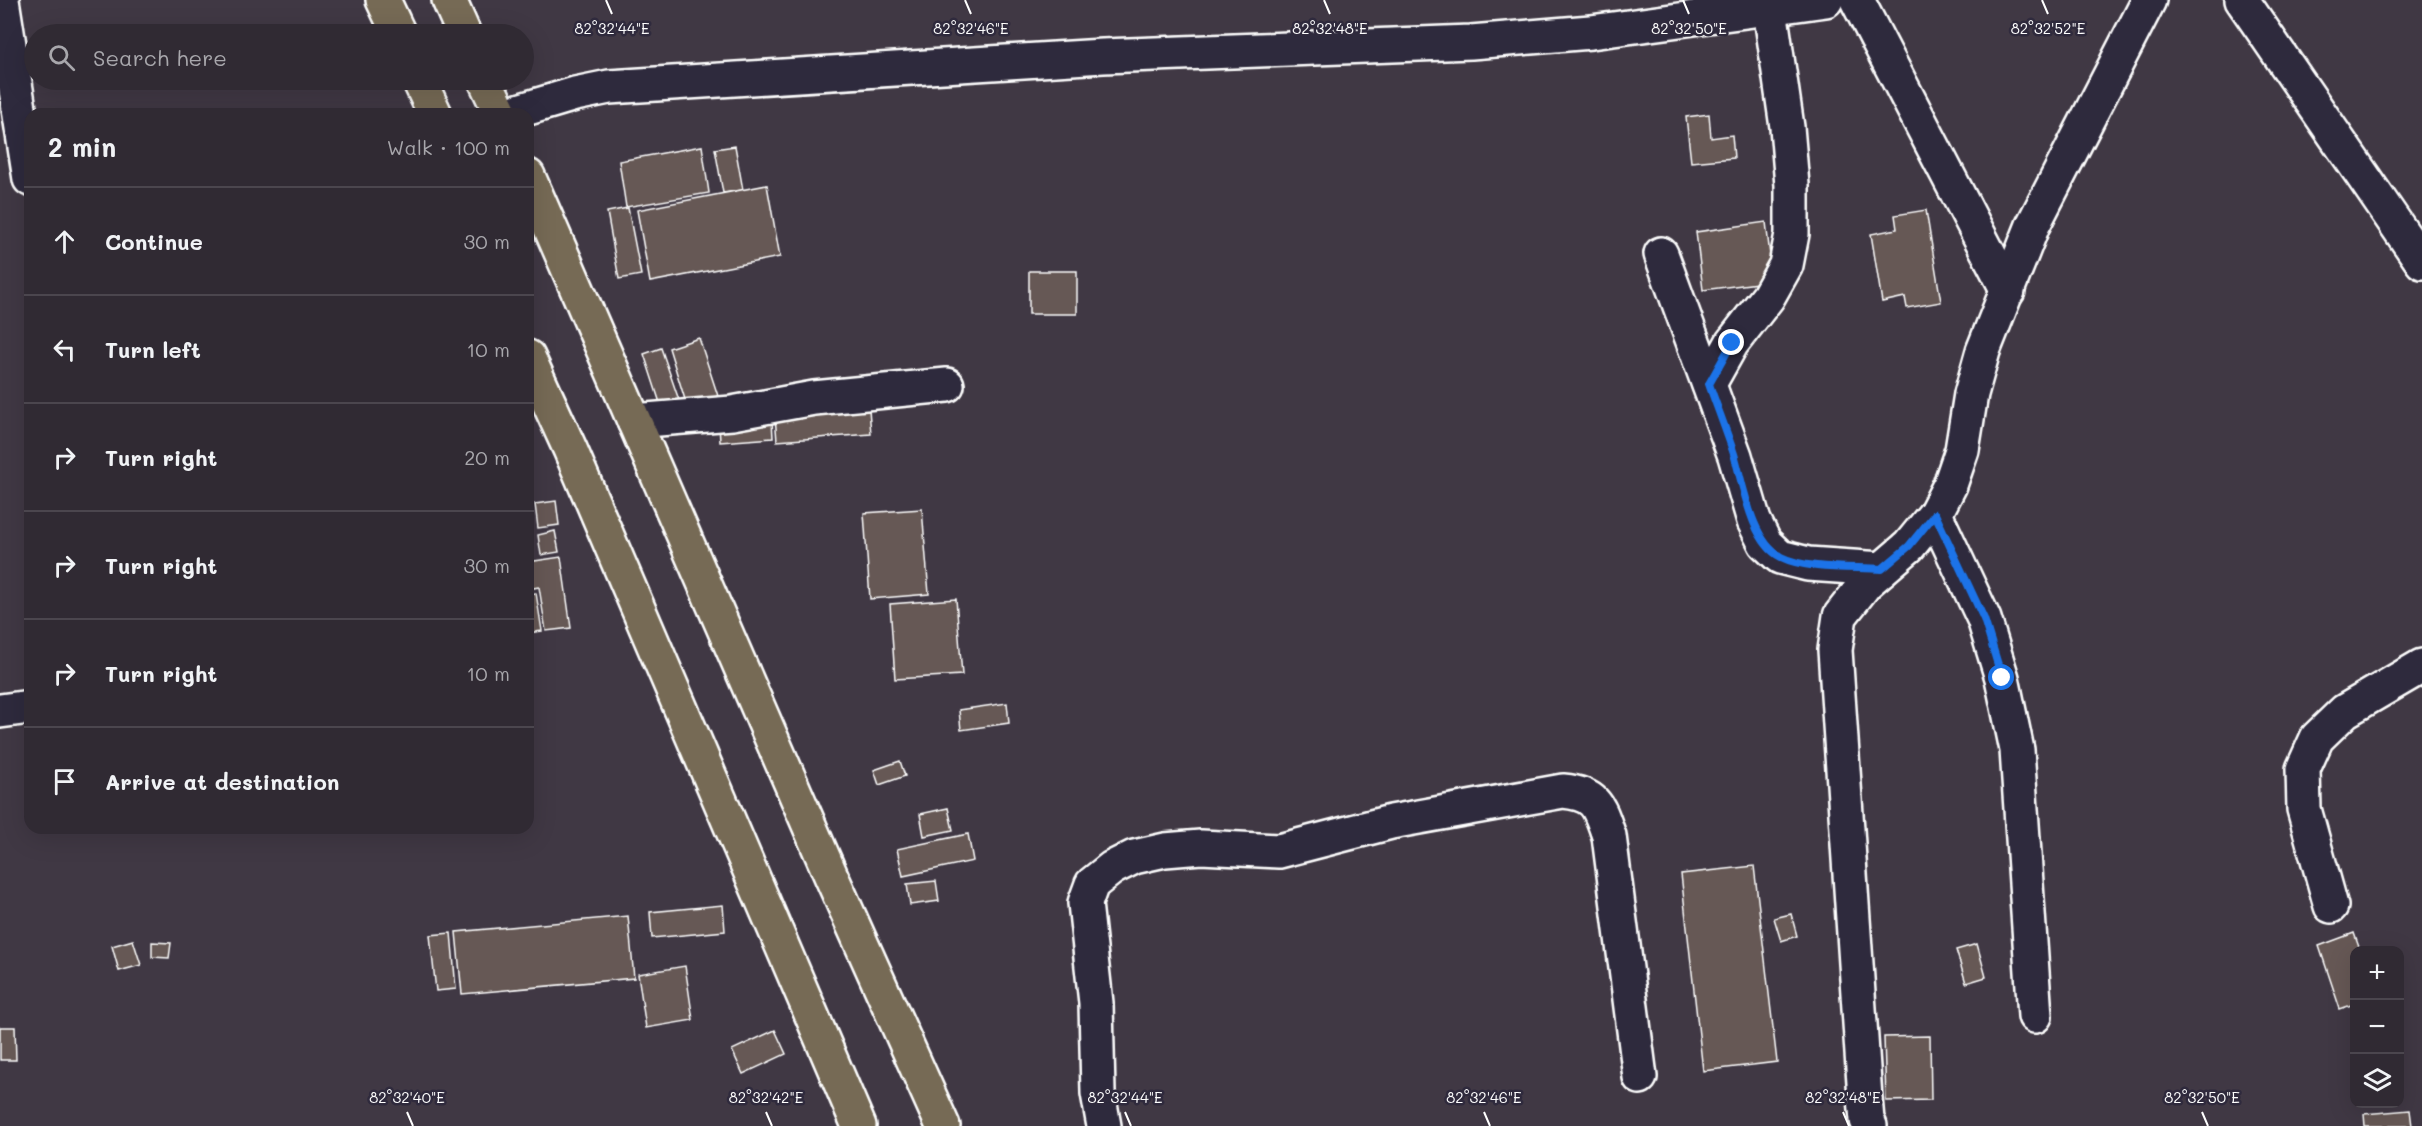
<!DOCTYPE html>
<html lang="en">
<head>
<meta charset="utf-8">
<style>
	:root { --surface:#302a33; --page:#3c363f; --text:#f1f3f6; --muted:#a8a7ac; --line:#4b464e }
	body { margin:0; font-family:Mali,sans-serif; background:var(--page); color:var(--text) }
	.controls { position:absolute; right:18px; bottom:18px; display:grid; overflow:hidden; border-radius:12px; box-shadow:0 6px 24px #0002 }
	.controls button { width:54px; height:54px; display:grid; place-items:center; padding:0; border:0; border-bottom:2px solid var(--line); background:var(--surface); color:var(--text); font:30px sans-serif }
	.stop { position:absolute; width:18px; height:18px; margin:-14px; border:4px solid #1a73e8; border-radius:50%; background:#fff }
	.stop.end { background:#1a73e8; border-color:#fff; box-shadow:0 2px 6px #0008 }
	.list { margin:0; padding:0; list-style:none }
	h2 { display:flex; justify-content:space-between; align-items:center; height:78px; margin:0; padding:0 24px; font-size:26px }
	h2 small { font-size:20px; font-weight:400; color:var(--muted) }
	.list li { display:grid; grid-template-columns:39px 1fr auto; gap:18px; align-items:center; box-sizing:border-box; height:108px; padding:0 24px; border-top:2px solid var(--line) }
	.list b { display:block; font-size:22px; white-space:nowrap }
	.list em { font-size:20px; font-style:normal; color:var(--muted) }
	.icon { flex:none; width:33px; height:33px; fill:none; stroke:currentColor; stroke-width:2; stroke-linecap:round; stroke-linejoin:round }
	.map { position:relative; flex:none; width:2422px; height:1126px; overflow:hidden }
	.search { position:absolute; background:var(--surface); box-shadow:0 6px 24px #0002; left:24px; top:24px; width:510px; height:66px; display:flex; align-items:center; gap:15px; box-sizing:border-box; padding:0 21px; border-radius:33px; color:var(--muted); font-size:22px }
	.panel { position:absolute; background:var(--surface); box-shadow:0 6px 24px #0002; left:24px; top:108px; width:510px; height:726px; border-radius:18px }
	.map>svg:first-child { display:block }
	.building { fill:#665955; stroke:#fff; stroke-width:1.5 }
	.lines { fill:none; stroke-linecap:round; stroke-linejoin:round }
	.street-casing { stroke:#fff; stroke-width:38 }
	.highway-casing { stroke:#fff; stroke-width:38 }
	.street { stroke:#2f2a3d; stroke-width:33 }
	.highway { stroke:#766a54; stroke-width:33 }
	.route { stroke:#1a73e8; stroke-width:8 }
	.ticks { fill:none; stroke:#fff; stroke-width:2 }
	.ticks-label { font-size:15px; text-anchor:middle; fill:#fff; stroke:#2f2a3d; stroke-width:5; stroke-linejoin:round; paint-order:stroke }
</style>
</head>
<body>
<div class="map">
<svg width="2422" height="1126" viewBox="0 0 2422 1126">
	<rect width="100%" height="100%" fill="#403844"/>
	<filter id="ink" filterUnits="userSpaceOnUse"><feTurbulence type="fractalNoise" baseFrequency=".0167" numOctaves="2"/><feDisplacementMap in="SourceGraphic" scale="12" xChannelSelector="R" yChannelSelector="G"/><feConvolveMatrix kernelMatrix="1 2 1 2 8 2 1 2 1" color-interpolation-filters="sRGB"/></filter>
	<g filter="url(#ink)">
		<g class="building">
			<polygon points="1709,114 1711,138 1732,135 1734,158 1691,162 1686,117"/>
			<polygon points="702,146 709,193 626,207 619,161"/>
			<polygon points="735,146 743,190 723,193 715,149"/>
			<polygon points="767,185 780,257 650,282 637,210"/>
			<polygon points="628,208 641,275 619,279 607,212"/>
			<polygon points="1926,210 1941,302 1907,308 1905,297 1882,302 1871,234 1897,229 1895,215"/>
			<polygon points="1766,222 1773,281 1703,290 1696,232"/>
			<rect x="1029" y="271" width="48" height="43"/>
			<polygon points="699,338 718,396 687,406 669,348"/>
			<polygon points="661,348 680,403 662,409 644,354"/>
			<polygon points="869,409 871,434 777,441 775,416"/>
			<polygon points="772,420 773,438 720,442 719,424"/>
			<polygon points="556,501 559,525 538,528 535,504"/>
			<polygon points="922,509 929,594 870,599 864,513"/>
			<polygon points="555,531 559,552 541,555 538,535"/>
			<polygon points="561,557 571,628 546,631 539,587 528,589 528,562"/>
			<polygon points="536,593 542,631 528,633 528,594"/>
			<polygon points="956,599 962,675 895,679 890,604"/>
			<polygon points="1007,703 1009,723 961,730 959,710"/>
			<polygon points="900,761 905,776 879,785 874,770"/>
			<polygon points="948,808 953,830 924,836 920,814"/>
			<polygon points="968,834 973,861 903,876 897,849"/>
			<polygon points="1754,866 1777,1062 1703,1071 1681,874"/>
			<polygon points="936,881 939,901 910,905 907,884"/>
			<polygon points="723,905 725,931 652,938 650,912"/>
			<polygon points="1791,914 1797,936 1781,941 1774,918"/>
			<polygon points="628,916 634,978 462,994 456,932"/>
			<polygon points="451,933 456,989 436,991 430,935"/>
			<polygon points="2354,933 2360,950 2354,950 2354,1004 2340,1009 2319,946"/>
			<polygon points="133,940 141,965 119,971 112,946"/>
			<polygon points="152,942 171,943 169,958 152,957"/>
			<polygon points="1977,944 1986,977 1966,983 1956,950"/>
			<polygon points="685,966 693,1020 646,1028 638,974"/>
			<polygon points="0,1027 15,1027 16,1060 0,1060"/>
			<polygon points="775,1030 786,1054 743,1074 732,1050"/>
			<polygon points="1930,1036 1931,1100 1886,1101 1884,1037"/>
			<polygon points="2410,1110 2412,1126 2365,1126 2364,1114"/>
		</g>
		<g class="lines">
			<g class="street-casing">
				<g id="street">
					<polyline points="2,0 30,179"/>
					<polyline points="1857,0 2008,291"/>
					<polyline points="2242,0 2422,262"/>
					<polyline points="508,114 575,94 609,87 1103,56 1471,42 1591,32 1826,0"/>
					<polyline points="1661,254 1735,456 1754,521 1765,543 1780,557 1808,564 1882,569"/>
					<polyline points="1709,384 1732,343 1768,297 1786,265 1792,234 1792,185 1787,127 1770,9"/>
					<polyline points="634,421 732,413 814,398 947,385"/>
					<polyline points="1935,514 1984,619 2002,678 2017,750 2035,1016"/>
					<polyline points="0,711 30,707"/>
					<polyline points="2331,906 2304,809 2303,769 2317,738 2345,711 2422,666"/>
					<path d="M1104,1126L1098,1093L1096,1003L1085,903L1092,884L1112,868L1134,857L1165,850L1201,847L1279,851L1391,822L1563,791C1597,794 1599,807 1609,836L1640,1077"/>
					<polyline points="1870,1126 1867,1120 1865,1098 1835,650 1840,616 1866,583 1909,546 1935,514 1950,485 1962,450 1971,394 1983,351 2033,225 2149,0"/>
				</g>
			</g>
			<g class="highway-casing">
				<g id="highway">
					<polyline points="383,0 399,34"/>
					<polyline points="449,0 464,34"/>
					<polyline points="419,80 435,114"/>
					<polyline points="485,80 501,114"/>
					<polyline points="528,176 832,878 943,1126"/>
					<polyline points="528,357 570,449 859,1126"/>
				</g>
			</g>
			<use href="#street" class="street"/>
			<use href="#highway" class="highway"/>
		</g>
	</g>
	<g class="lines" filter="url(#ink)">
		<path class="route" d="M1732,343L1709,384C1717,407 1726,430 1734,454C1743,483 1751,542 1781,557C1807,570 1852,567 1882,569L1909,546L1935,514L1984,619L2002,678"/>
	</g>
	<path class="ticks" d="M606,0L612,14M965,0L971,14M1324,0L1330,14M1683,0L1689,14M2042,0L2048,14M407,1112L413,1126M766,1112L772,1126M1125,1112L1131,1126M1484,1112L1490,1126M1843,1112L1849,1126M2202,1112L2208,1126"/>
	<g class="ticks-label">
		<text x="612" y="34">82°32'44"E</text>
		<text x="971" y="34">82°32'46"E</text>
		<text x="1330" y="34">82°32'48"E</text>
		<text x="1689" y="34">82°32'50"E</text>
		<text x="2048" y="34">82°32'52"E</text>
		<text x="407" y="1103">82°32'40"E</text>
		<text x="766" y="1103">82°32'42"E</text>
		<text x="1125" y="1103">82°32'44"E</text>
		<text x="1484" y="1103">82°32'46"E</text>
		<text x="1843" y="1103">82°32'48"E</text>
		<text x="2202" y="1103">82°32'50"E</text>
	</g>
</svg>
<div class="controls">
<button>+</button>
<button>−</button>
<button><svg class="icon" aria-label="layers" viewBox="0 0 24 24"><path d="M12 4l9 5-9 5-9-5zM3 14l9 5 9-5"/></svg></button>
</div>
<div class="stop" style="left:2002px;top:678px"></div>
<div class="stop end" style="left:1732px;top:343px"></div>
<div class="search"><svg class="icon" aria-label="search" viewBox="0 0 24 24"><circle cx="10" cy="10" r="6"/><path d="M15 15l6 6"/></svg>Search here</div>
<section class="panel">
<h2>2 min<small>Walk · 100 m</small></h2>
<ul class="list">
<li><svg class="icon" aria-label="ahead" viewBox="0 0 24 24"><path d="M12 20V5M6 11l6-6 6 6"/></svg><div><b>Continue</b></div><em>30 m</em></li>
<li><svg class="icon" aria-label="left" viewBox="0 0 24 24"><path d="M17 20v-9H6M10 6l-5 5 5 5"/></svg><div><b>Turn left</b></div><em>10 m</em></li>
<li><svg class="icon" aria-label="right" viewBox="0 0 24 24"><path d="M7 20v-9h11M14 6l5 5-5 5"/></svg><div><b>Turn right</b></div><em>20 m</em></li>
<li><svg class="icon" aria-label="right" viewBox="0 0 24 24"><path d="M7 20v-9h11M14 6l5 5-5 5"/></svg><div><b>Turn right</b></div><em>30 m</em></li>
<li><svg class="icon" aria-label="right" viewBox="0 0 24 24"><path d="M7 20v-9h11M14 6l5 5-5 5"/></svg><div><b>Turn right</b></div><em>10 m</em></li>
<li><svg class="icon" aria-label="arrive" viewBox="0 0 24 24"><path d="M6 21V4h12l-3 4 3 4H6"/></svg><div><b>Arrive at destination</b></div></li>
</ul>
</section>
</div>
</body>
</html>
